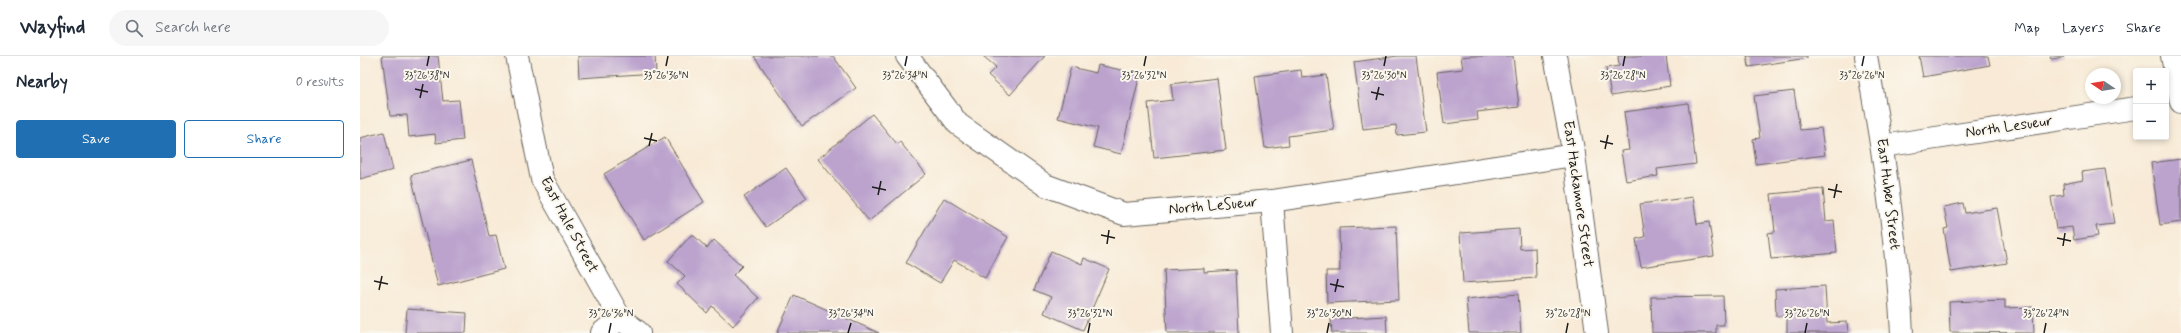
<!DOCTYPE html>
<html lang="en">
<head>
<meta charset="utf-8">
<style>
	:root { --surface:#fff; --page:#f6f6f7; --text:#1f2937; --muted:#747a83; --line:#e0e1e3; --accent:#1f6fb2 }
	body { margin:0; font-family:Mynerve,sans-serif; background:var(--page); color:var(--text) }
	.controls { position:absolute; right:12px; top:12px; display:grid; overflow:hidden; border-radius:4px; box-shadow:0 2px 6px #0003 }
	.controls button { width:36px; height:36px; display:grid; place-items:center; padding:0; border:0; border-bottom:1px solid var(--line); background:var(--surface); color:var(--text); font:20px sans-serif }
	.compass { position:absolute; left:1725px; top:12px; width:36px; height:36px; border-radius:50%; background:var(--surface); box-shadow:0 2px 6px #0003; rotate:282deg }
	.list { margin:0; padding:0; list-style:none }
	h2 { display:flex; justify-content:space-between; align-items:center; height:52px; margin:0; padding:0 16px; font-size:17px }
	h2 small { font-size:13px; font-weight:400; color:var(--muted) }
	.actions { display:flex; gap:8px; padding:12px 16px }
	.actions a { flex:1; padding:9px 0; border:1px solid var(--accent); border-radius:4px; text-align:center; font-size:14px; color:var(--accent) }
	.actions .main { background:var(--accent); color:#fff }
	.icon { flex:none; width:22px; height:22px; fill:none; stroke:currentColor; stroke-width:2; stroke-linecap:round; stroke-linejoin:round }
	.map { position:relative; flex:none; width:1821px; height:277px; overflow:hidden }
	header { display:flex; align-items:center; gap:24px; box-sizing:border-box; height:56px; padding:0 20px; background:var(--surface); border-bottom:1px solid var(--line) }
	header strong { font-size:19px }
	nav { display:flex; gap:22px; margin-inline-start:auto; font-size:14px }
	.search { width:280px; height:36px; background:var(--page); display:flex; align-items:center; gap:10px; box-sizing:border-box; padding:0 14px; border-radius:22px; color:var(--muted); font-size:15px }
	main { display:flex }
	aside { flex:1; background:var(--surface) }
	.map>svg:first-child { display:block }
	.building { fill:#bba3ce }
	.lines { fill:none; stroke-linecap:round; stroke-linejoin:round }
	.minor-casing { stroke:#69645d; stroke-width:24 }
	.minor { stroke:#fff; stroke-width:22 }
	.ticks { fill:none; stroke:#1c1c1c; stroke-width:1.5 }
	.labels { text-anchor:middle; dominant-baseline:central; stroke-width:4; stroke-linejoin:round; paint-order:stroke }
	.street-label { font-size:15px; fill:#1c1c1c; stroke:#fbf7ec }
	.ticks-label { font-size:10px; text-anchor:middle; fill:#1c1c1c; stroke:#fbf7ec; stroke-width:4; stroke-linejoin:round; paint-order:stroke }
</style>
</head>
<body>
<header>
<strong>Wayfind</strong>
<div class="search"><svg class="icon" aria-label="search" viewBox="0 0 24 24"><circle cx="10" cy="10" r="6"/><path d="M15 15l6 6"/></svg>Search here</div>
<nav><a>Map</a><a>Layers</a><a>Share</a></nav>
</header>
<main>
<aside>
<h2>Nearby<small>0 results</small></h2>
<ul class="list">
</ul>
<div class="actions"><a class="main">Save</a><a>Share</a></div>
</aside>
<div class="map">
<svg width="1821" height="277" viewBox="0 0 1821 277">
	<rect width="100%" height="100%" fill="#fbf7ec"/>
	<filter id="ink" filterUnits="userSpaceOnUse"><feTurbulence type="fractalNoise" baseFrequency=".025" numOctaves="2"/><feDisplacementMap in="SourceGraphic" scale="8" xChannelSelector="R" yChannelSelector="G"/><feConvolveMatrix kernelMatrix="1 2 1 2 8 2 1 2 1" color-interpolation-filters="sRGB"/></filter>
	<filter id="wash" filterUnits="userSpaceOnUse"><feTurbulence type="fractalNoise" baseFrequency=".012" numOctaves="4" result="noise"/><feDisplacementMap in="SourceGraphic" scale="16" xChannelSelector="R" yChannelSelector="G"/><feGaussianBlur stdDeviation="0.9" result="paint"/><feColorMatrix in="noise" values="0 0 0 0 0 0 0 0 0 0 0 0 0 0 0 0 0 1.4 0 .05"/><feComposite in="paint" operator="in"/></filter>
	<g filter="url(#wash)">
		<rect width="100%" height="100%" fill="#f8ead6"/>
		<g id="blocks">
			<g class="building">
				<polygon points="22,0 78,0 83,45 99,44 103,84 76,87 75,78 49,81 47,59 30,60"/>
				<polygon points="218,0 295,0 296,17 219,22"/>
				<polygon points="394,0 473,0 496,32 442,70"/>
				<polygon points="623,0 685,0 650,39 628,19 636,11"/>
				<polygon points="1038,0 1056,0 1066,76 1037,79 1036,69 1003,73 994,6"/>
				<polygon points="1110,0 1153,0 1159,51 1117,56 1118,64 1084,68 1077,16 1103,13 1101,1"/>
				<polygon points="1258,0 1306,0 1310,30 1251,40 1246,12 1259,10"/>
				<polygon points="1387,0 1447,0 1447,2 1389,11"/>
				<polygon points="1559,0 1628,0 1630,9 1563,21"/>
				<polygon points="1690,0 1704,0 1704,1 1691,3"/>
				<polygon points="738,9 780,18 761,98 733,91 738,72 698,62 711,11 736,17"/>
				<polygon points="941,14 942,22 966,19 974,74 928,80 929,89 905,92 895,20"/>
				<polygon points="857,22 866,94 794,102 788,47 813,44 811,28"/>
				<polygon points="1434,35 1440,74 1461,72 1465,99 1396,108 1393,83 1400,82 1394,40"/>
				<polygon points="1328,47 1336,108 1297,113 1298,120 1266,125 1261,95 1269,94 1264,56"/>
				<polygon points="512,58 537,88 540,86 566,118 509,165 458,103"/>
				<polygon points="24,76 33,114 0,123 0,82"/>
				<polygon points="305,81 344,146 284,184 244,118"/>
				<polygon points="1821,103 1821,166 1800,169 1791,107"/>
				<polygon points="111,104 129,180 136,179 144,213 78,230 51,119"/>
				<polygon points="426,112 447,142 406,171 384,141"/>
				<polygon points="1745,113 1754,168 1736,170 1738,180 1714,184 1712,171 1696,173 1691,141 1704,139 1703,128 1723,124 1722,116"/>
				<polygon points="1463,133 1466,165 1474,164 1477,197 1411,203 1408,177 1415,176 1411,138"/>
				<polygon points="1333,141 1337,168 1349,166 1354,200 1281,211 1276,183 1285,181 1280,148"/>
				<polygon points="584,142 648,181 625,222 594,204 580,227 546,207"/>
				<polygon points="1603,147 1605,157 1637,152 1647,207 1591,216 1584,173 1588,172 1584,151"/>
				<polygon points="1036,170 1039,244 967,247 966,215 980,215 979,172"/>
				<polygon points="1159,173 1160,193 1175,192 1176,222 1103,227 1100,177"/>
				<polygon points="332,178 347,192 354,184 382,210 373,219 398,242 373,270 352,250 347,257 317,228 325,220 308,205"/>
				<polygon points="691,195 722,208 724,202 749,213 723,274 684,257 691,241 674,234"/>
				<polygon points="844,212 844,216 876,214 879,277 807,277 804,214"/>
				<polygon points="1465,230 1467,267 1487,266 1488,277 1427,277 1427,260 1416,260 1415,233"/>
				<polygon points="1158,238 1161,277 1109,277 1106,243"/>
				<polygon points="434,239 519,277 417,277"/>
				<polygon points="1363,240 1364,269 1356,269 1356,277 1292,277 1291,241"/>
				<polygon points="1645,244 1645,252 1673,251 1674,277 1590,276 1589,246"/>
				<polygon points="47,253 107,257 106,277 45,277"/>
				<polygon points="1026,260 1027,277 972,277 971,263"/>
			</g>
		</g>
	</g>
	<g filter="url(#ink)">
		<use href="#blocks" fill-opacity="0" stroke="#69645d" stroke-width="1"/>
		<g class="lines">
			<g class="minor-casing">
				<g id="minor">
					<polyline points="157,0 182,123 260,262 279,277"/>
					<polyline points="547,0 598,68 685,129 764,158 912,145 1214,99"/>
					<polyline points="1195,0 1214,99 1237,277"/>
					<path d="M1506,0C1523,92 1537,184 1542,277"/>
					<polyline points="1812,0 1821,46"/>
					<polyline points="1522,90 1776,52"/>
					<polyline points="912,145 922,277"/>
					<polyline points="242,277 260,262"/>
				</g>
			</g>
			<use href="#minor" class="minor"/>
		</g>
	</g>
	<path class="ticks" d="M67,10L69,0M306,10L308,0M545,10L547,0M784,10L786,0M1024,10L1026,0M1263,10L1265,0M1502,10L1504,0M55,33L68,36M1011,36L1024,39M60,42L63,28M1016,44L1019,31M284,82L297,85M1240,85L1253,88M289,90L292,77M1245,93L1248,79M512,131L526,134M1468,133L1482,136M518,139L521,125M1474,142L1477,128M741,179L755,182M1697,182L1711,185M747,188L749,174M1703,190L1705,177M14,225L28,228M970,228L984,231M19,234L22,220M975,236L978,223M249,277L251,267M488,277L491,267M728,277L730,267M967,277L969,267M1206,277L1208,267M1445,277L1447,267M1684,277L1686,267"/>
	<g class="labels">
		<g class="street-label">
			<text transform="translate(1649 71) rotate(-8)">North Lesueur</text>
			<text transform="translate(1218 138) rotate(82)">East Hackamore Street</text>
			<text transform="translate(1528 138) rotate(83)">East Huber Street</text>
			<text transform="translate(853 150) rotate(-5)">North LeSueur</text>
			<text transform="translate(209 169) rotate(62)">East Hale Street</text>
		</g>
	</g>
	<g class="ticks-label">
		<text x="67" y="23">33°26'38"N</text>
		<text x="306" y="23">33°26'36"N</text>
		<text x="545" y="23">33°26'34"N</text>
		<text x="784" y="23">33°26'32"N</text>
		<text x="1024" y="23">33°26'30"N</text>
		<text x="1263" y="23">33°26'28"N</text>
		<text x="1502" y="23">33°26'26"N</text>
		<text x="251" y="261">33°26'36"N</text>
		<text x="491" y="261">33°26'34"N</text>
		<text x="730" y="261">33°26'32"N</text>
		<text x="969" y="261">33°26'30"N</text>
		<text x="1208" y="261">33°26'28"N</text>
		<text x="1447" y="261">33°26'26"N</text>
		<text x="1686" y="261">33°26'24"N</text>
	</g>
</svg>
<div class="controls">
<button>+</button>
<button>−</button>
</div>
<svg class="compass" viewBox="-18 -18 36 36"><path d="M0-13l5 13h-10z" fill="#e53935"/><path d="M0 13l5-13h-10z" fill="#747a83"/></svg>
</div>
</main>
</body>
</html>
